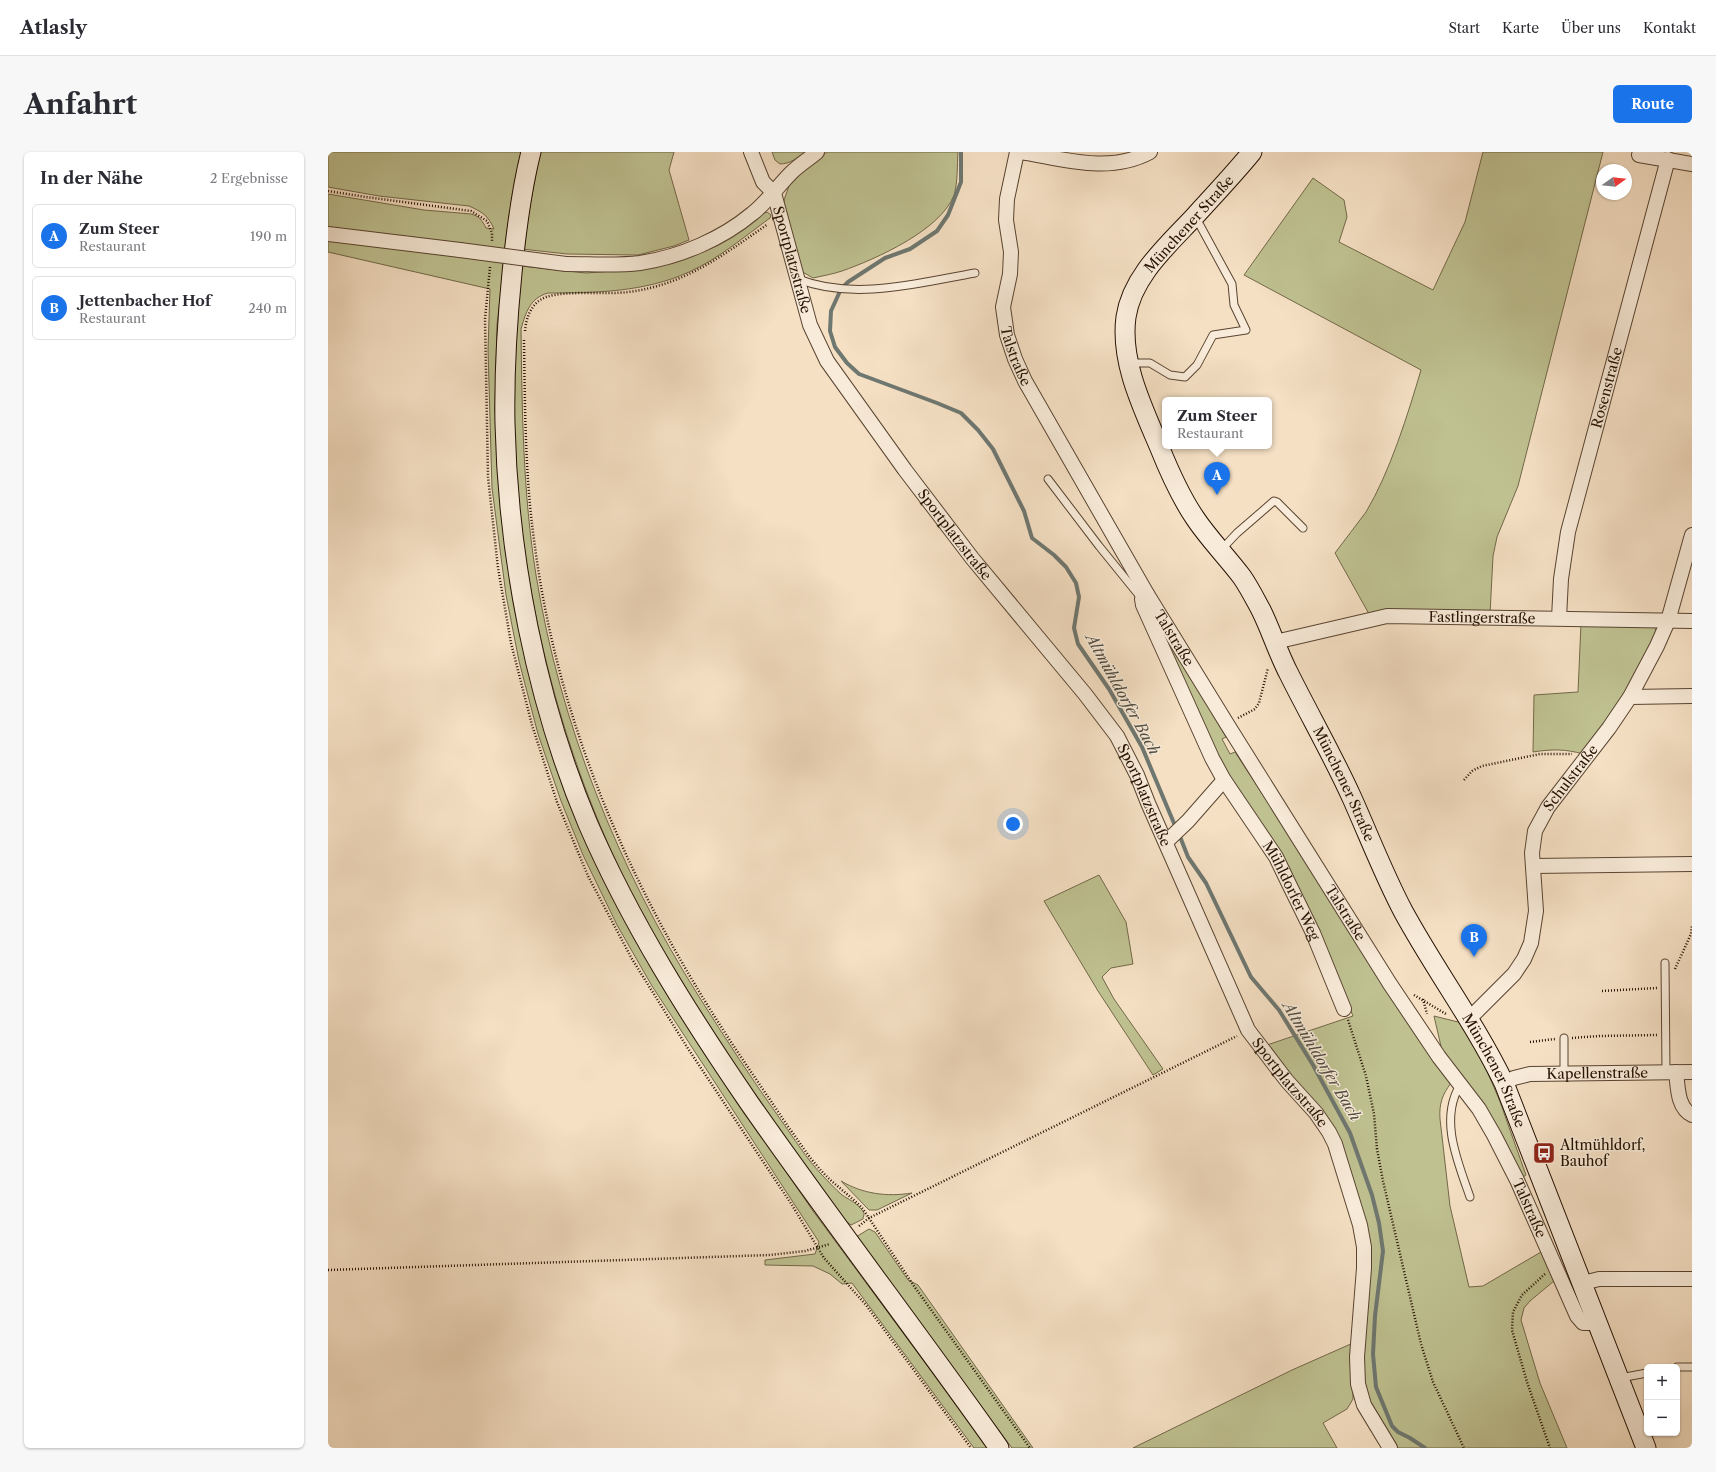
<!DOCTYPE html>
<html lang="de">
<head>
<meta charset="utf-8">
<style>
	:root { --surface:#fff; --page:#f7f7f7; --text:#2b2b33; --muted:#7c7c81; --line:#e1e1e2; --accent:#1a73e8 }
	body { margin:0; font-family:"Libre Caslon Text",serif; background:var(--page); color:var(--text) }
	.controls { position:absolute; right:12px; bottom:12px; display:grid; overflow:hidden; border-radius:6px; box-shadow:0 1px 3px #0004 }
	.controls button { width:36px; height:36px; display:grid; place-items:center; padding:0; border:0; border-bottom:1px solid var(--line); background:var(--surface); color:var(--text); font:20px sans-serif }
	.compass { position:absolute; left:1268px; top:12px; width:36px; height:36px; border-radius:50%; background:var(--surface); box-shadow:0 1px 3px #0004; rotate:75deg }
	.you { position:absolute; left:685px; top:672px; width:14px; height:14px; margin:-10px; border:3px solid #fff; border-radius:50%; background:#1a73e8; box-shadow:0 0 0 6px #1a73e833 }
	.badge { display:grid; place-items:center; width:26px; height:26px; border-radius:50%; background:var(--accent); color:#fff; font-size:13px; font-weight:700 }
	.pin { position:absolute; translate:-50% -33px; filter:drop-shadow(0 1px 2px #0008) }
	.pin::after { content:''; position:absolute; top:21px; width:14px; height:12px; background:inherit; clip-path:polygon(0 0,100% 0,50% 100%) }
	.popup { position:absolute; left:834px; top:245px; width:110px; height:52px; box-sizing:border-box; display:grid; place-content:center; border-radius:6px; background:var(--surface); filter:drop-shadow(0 1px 3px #0005); font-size:13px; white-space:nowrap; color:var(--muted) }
	.popup b { font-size:15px; color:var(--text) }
	.popup::after { content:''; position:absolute; left:50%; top:100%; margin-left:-8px; border:8px solid transparent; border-top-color:var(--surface) }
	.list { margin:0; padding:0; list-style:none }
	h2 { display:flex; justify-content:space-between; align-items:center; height:52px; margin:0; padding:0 16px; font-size:17px }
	h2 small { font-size:13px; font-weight:400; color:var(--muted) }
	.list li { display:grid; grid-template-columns:26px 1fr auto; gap:12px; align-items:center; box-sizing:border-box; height:64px; margin:0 8px 8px; padding:0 8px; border:1px solid var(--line); border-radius:6px }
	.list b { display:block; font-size:15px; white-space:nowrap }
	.list p { margin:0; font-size:13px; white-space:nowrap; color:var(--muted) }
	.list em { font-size:13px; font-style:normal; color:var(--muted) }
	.map { position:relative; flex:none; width:1364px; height:1296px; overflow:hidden; border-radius:6px }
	header { display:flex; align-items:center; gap:24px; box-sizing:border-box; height:56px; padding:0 20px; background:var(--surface); border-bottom:1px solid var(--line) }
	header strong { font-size:19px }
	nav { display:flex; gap:22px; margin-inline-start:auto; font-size:14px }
	.intro { display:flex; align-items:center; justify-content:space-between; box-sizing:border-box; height:96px; padding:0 24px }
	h1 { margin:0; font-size:28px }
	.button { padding:10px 18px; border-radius:6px; background:var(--accent); color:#fff; font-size:14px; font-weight:700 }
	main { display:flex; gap:24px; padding:0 24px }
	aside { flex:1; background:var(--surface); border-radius:6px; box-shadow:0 1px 3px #0004 }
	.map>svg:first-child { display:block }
	.green { fill:#bfc191; stroke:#726848 }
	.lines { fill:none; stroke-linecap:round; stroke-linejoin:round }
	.stream { stroke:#6e7770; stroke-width:4 }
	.lane-casing { stroke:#594431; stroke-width:9 }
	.street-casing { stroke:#594431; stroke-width:16 }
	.secondary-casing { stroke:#251000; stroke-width:21 }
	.path { stroke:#251000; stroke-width:2.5; stroke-dasharray:1 2; stroke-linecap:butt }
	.lane { stroke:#f8ebd9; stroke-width:7 }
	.street { stroke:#f8ebd9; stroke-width:14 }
	.secondary { stroke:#f8ebd9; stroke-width:19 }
	.street-bridge-casing { stroke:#594431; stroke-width:16; stroke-linecap:butt }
	.street-bridge { stroke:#f8ebd9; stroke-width:14 }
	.labels { text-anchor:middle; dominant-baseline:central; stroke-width:3; stroke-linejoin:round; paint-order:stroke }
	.street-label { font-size:14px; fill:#251000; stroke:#f8ebd9 }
	.poi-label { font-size:14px; fill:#251000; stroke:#f8ebd9; text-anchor:start }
	.water-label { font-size:15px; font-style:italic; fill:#4f4c41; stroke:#f8ebd9 }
</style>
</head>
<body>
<header>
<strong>Atlasly</strong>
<nav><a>Start</a><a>Karte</a><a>Über uns</a><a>Kontakt</a></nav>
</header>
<div class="intro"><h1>Anfahrt</h1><a class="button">Route</a></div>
<main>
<aside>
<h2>In der Nähe<small>2 Ergebnisse</small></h2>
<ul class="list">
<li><span class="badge">A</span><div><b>Zum Steer</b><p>Restaurant</p></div><em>190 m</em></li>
<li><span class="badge">B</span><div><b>Jettenbacher Hof</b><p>Restaurant</p></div><em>240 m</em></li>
</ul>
</aside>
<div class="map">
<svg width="1364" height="1296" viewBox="0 0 1364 1296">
	<rect width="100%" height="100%" fill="#f5e0c4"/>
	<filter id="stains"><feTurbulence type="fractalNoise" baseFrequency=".005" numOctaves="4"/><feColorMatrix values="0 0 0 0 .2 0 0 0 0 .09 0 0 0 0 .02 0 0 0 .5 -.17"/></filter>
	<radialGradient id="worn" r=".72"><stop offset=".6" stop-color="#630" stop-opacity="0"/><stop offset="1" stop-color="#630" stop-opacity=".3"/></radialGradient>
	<g class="green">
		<path d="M0,0H194L179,80V94L169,172L167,256L173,354L181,416L216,570L376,900L485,1059L660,1296H646L524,1131L514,1132L502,1122L485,1114L437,1113V1108L487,1102L491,1090L324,834L289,773L255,703L233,649L210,582L191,509L178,443L164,336L160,198L162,137L0,100V42L96,58L143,62C151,64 154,68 158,76L166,77C160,63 154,60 141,54L51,44L0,35Z"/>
		<polygon points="212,0 346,0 341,18 361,88 346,94 310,103 239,102 194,97"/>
		<path d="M444,0H477C469,6 462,12 452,12L447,8Z"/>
		<path d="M499,0H630C629,13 630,30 626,43C613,78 548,107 514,119C505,122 494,124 485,126L473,119L458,62L456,48L461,34L476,17Z"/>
		<path d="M1155,0H1275L1190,334L1169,385L1165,404L1162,462H1041L1007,401C1017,387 1028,374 1038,360C1062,320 1080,262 1093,218L916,123L985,26L1016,48L1019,65L1011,90L1105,138L1137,70Z"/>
		<path d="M439,60L443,63L442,66C416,85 390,107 361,120C317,140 268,141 220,141C202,146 198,160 193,177C194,259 195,341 208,423C232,572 290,716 370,843C397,886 425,929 455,971C467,988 479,1007 493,1022C500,1029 507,1037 514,1043C520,1047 529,1051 534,1058C537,1062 536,1062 535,1067L523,1073L514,1066C475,1011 434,957 397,901C381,877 366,851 351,825C340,808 329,790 319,772C241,627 196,465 187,301C183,239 187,176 193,114L258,121L313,117Z"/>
		<path d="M824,460L898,585L894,587L902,602L907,600L1123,931C1114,943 1111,952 1112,967L1122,1054L1141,1135L1155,1134L1213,1100L1226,1129L1202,1149L1196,1156L1193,1168L1212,1231L1239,1296H1068L1039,1249L1033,1227L1041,1118L1020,1019L936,894L1025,864L980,755L961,716L903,629L883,594Z"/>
		<path d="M1253,472L1326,475L1329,480L1299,540L1255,602C1238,597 1223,597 1205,600L1206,543L1250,540Z"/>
		<polygon points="771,723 798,770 805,812 783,816 774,825 786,847 835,917 825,923 770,839 716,749"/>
		<polygon points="1106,864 1134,871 1155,910 1171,947 1198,1023 1195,1025 1115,903"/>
		<path d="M513,1029C535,1042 559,1045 584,1041L549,1058H541Z"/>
		<polygon points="541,1077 547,1080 580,1128 590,1133 705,1296 684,1296 528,1085"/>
		<polygon points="1025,1191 1025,1247 1019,1257 995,1271 1009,1296 805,1296 964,1218"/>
	</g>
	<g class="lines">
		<g class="stream">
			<polyline points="633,0 633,30 620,63 609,79 582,97 557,106 520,130 513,137 503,159 502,179 507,195 519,211 531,222 609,251 633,261 650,278 665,297 696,359 704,386 726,403 738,415 748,431 751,445 746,476 750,492 781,537 814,595 848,676"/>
			<polyline points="851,682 860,705 878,731 923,825 951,858 985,913 1022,981 1044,1043 1051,1071 1055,1099 1047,1164 1045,1202 1048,1235 1064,1274 1070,1280 1082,1286 1097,1296"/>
		</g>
		<g class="lane-casing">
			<g id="lane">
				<path d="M470,127C526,149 590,131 647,121"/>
				<polyline points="801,211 822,211 842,223 857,225 869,213 885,183 918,178 906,153 904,132 868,66"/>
				<polyline points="720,327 771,394 814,447"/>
				<polyline points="893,398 909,381 946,349 949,350 975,376"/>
				<polyline points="1337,811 1338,920"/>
				<polyline points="1236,922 1236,886"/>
				<path d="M1132,933C1111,968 1130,1010 1142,1045"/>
				<polyline points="1349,1215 1364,1215"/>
				<polyline points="1292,1226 1319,1221"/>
			</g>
		</g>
		<g class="street-casing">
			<g id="street">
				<path id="s1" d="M423,0L435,30L446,41L482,173L499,209L577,318L644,406L757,542L789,584L809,623L820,651L920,878L959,929L988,961L1001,980L1007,992L1032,1073L1036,1095V1116L1029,1205L1030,1232L1036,1253L1062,1296"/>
				<path id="s2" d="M689,0L679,47L678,68L683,100L682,122L675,155L679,183L687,207L697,229L819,442L899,572L1062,832L1111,905L1151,957L1166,983L1189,1028L1249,1164L1255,1171H1270"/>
				<path d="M693,0C736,7 781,22 822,0"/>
				<polyline points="1311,3 1364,12"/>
				<polyline points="0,82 132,98"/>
				<path d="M238,112C263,112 288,114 312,111C352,105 394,87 425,61C440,49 450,34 463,21C471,13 481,7 489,0"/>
				<path id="s3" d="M819,442L814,447L815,453L884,606L896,628L948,705L960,730L985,781L1016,857"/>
				<path id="s4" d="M1231,466L1233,427L1240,380L1340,7"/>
				<path id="s5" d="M947,490L1059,464L1364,469"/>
				<polyline points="1302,545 1364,544"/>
				<polyline points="838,690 860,669 896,628"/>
				<polyline points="1205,714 1364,712"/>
				<path id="s6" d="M1141,867L1186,822L1196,807L1203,791L1208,759L1204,701L1207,679L1220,655L1281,576L1302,545L1329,494L1340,469L1364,383"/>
				<path d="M1348,920C1350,934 1349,956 1364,963"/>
				<path id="s7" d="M1176,931L1186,926L1202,922L1364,920"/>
				<polyline points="1255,1131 1271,1127 1364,1127"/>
			</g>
		</g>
		<g class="secondary-casing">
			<g id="secondary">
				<path d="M203,0C193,39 188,81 184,121C179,171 176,221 177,272C180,405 208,549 260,672C303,771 361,863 422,952C503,1068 589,1180 671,1296"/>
				<path id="s8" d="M924,0C906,22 886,43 867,64C840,93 804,124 798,165C792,209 814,254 831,294C841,319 852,344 867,366C881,387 899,405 914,425C921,435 927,447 933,458C943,478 950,501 961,522C982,564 1005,604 1024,646C1041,684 1056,723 1075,759C1107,818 1147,871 1176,931L1318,1296"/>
			</g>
		</g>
		<g class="path">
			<polyline points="0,39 38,45 143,59 159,69 164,81 164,90"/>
			<polyline points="162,115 157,167 160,325 170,416 183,491 204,573 229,650 260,724 304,807 359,895 464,1053 496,1106 538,1153 643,1296"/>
			<path d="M197,179C198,165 204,150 218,145C240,138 276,143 300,140C357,133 395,103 440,72"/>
			<path d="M196,188C197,257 197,327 207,395C231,577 306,744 407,896C425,923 443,949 461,976C471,989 479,1003 490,1015C503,1031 521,1042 535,1057L586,1134L702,1296"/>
			<polyline points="910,566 927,557 931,551 940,516"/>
			<polyline points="1136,628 1144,619 1154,614 1212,602 1244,602"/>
			<polyline points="1347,817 1363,782 1364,773"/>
			<polyline points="1274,839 1329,836"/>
			<polyline points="1086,843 1118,862"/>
			<polyline points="1095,847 1099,862"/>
			<polyline points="1020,868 1038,924 1046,962 1049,997 1055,1029 1093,1192 1105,1230 1136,1296"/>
			<polyline points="1244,886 1271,884 1329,883"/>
			<polyline points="1202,890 1227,887"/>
			<polyline points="531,1074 541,1066 909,884"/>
			<polyline points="0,1118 442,1103 477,1099 502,1092"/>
			<polyline points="1217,1122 1194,1143 1185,1160 1184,1178 1199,1230 1222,1296"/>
		</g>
		<use href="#lane" class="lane"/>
		<use href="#street" class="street"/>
		<use href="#secondary" class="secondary"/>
		<g class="street-bridge-casing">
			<polyline id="street-bridge" points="132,98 238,112"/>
		</g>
		<use href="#street-bridge" class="street-bridge"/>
	</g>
	<defs>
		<g id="bus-square" transform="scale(1.15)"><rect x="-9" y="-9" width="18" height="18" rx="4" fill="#8f2418" stroke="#f8ebd9"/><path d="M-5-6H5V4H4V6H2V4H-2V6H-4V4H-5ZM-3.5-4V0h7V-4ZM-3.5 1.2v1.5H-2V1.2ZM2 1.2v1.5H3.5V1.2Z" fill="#fff"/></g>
	</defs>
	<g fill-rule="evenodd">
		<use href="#bus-square" x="1216" y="1001"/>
	</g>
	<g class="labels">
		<g class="street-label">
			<text transform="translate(861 72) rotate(-48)">Münchener Straße</text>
			<text stroke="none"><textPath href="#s1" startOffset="117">Sportplatzstraße</textPath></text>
			<text stroke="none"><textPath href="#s2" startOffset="208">Talstraße</textPath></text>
			<text stroke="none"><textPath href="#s4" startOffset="236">Rosenstraße</textPath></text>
			<text stroke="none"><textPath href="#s1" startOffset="440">Sportplatzstraße</textPath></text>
			<text stroke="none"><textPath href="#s5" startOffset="210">Fastlingerstraße</textPath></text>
			<text stroke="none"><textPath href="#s2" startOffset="532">Talstraße</textPath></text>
			<text stroke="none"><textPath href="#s6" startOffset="276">Schulstraße</textPath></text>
			<text stroke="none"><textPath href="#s8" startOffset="732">Münchener Straße</textPath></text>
			<text stroke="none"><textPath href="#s1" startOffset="764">Sportplatzstraße</textPath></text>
			<text stroke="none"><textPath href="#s3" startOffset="336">Mühldorfer Weg</textPath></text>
			<text stroke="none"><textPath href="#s2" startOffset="856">Talstraße</textPath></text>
			<text stroke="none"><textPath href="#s8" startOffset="1056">Münchener Straße</textPath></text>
			<text stroke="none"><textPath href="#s7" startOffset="95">Kapellenstraße</textPath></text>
			<text stroke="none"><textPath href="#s1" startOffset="1088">Sportplatzstraße</textPath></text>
			<text stroke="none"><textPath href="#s2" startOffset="1205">Talstraße</textPath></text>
		</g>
		<g class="poi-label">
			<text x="1232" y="993">Altmühldorf,<tspan x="1232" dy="16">Bauhof</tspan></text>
		</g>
		<g class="water-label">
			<text transform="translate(795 542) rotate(61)">Altmühldorfer Bach</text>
			<text transform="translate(994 909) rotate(59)">Altmühldorfer Bach</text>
		</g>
	</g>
	<rect width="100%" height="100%" filter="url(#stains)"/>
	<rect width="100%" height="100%" fill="url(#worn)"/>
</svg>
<div class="controls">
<button>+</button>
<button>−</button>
</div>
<svg class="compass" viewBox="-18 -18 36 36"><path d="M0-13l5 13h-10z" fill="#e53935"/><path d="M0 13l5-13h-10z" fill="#7c7c81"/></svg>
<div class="you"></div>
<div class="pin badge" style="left:889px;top:343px">A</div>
<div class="popup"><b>Zum Steer</b>Restaurant</div>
<div class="pin badge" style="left:1146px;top:805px">B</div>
</div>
</main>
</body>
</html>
